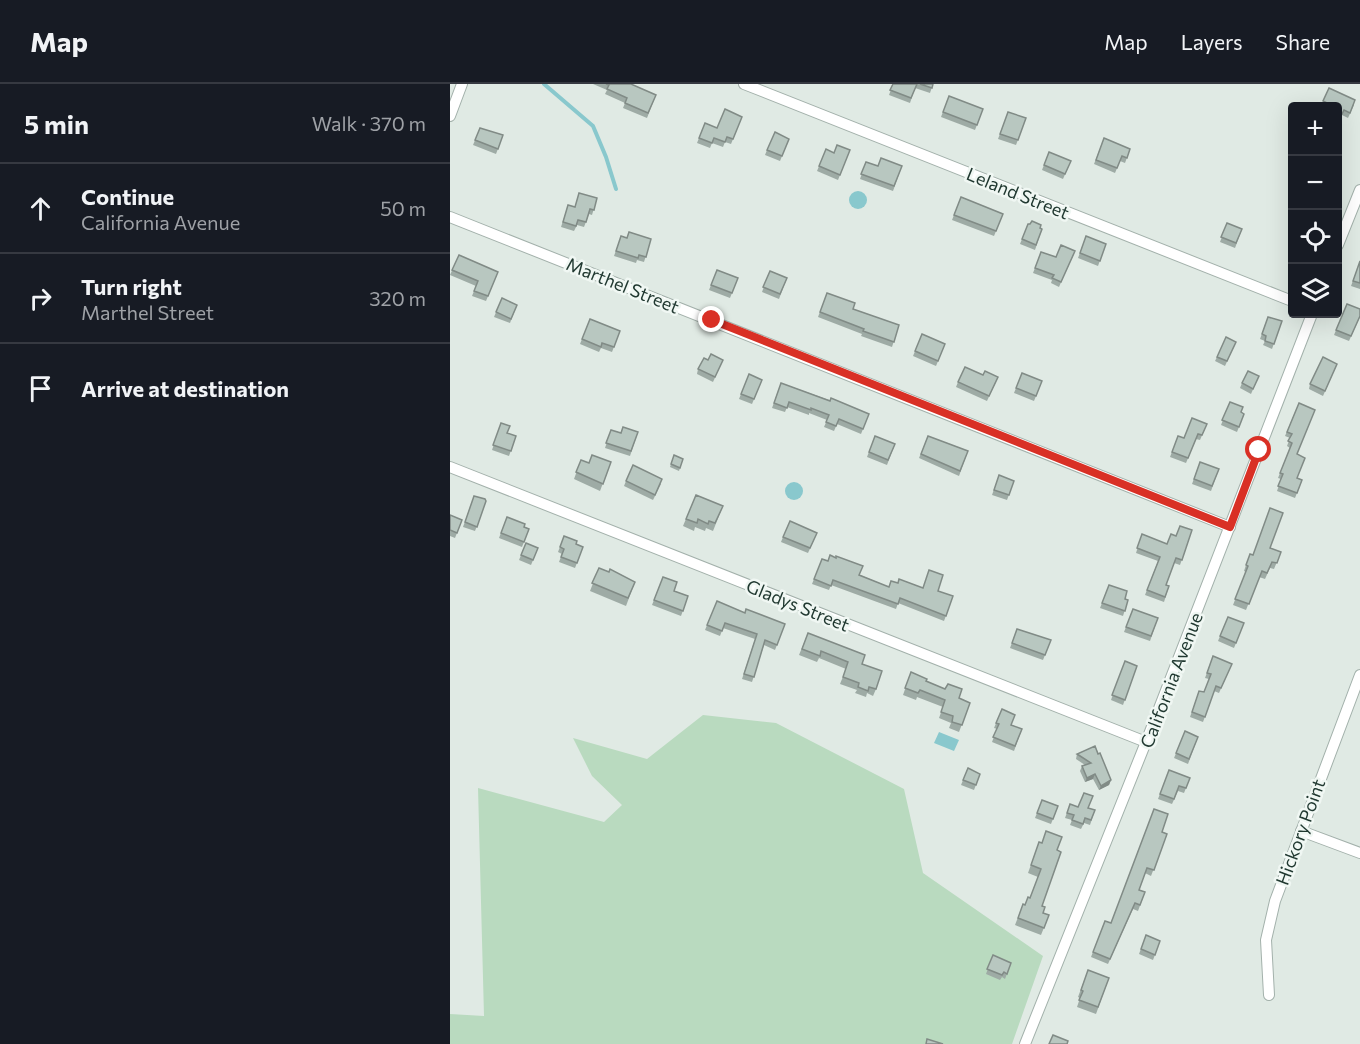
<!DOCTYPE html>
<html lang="en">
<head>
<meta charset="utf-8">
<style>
	:root { --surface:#171b24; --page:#20242c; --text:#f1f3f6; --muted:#9ea1a6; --line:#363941 }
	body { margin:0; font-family:Commissioner,sans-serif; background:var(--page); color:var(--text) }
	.controls { position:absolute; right:18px; top:18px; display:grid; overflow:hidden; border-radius:6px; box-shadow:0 6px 24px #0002 }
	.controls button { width:54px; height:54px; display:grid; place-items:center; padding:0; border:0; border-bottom:2px solid var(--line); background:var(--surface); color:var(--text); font:30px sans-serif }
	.stop { position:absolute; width:18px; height:18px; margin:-14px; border:4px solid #d93025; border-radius:50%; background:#fff }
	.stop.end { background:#d93025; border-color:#fff; box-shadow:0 2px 6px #0008 }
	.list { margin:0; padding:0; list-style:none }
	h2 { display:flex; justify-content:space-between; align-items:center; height:78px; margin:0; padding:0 24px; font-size:26px }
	h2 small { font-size:20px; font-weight:400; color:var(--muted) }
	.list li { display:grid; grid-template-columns:39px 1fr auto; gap:18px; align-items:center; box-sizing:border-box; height:90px; padding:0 24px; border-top:2px solid var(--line) }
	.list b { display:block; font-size:22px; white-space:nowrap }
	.list p { margin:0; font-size:20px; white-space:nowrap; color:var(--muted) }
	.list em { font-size:20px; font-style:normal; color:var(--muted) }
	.icon { flex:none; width:33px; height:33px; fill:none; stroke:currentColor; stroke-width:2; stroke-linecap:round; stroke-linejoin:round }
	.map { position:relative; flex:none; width:910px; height:960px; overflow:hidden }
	header { display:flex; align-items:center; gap:36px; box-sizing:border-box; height:84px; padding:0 30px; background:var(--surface); border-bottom:2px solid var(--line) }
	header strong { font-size:28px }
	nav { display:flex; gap:33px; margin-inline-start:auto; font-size:21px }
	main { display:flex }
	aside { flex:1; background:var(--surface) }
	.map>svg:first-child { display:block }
	.green { fill:#b9dabf }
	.water { fill:#89c8cd }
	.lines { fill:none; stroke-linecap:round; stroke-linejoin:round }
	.stream { stroke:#89c8cd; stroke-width:4 }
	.street-casing { stroke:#a3b1ab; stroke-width:12 }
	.street { stroke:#fff; stroke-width:10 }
	.wall { fill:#9eaba5 }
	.shaded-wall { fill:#818b86 }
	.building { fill:#b8c7c0; stroke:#818b86; stroke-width:1.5 }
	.route { stroke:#d93025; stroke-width:8 }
	.labels { text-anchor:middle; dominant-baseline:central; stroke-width:5; stroke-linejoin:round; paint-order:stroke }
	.street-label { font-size:18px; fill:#213931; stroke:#f0f7f3 }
</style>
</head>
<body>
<header>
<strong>Map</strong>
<nav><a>Map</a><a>Layers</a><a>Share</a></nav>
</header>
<main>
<aside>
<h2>5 min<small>Walk · 370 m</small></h2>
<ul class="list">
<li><svg class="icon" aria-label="ahead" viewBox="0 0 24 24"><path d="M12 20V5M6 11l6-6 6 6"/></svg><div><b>Continue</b><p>California Avenue</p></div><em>50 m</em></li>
<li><svg class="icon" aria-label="right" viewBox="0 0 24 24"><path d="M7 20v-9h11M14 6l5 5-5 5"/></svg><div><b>Turn right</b><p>Marthel Street</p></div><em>320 m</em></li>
<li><svg class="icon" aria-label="arrive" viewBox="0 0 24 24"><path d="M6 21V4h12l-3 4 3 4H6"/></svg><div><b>Arrive at destination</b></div></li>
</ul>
</aside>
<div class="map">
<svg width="910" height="960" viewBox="0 0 910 960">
	<rect width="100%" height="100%" fill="#e0eae4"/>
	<polygon class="green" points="253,631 326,639 454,705 473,789 593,872 562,960 0,960 0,930 34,932 28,704 154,738 172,721 142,692 123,654 197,675"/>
	<g class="water">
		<circle cx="408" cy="116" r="9"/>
		<circle cx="344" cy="407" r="9"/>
		<polygon points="489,648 509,656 504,667 484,659"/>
	</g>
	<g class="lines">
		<polyline class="stream" points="94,0 143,42 156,73 166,105"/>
		<g class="street-casing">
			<g id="street">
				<polyline points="294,0 842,217"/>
				<polyline points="0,32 12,0"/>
				<polyline points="0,133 780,443"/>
				<polyline points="888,161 910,106"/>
				<polyline points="0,383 696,658"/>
				<polyline points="851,747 910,769"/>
				<polyline points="819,911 816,856 825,817 910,591"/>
				<polyline points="575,960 696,658 862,230"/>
			</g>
		</g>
		<use href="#street" class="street"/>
	</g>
	<g class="wall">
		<polygon points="143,0 181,0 206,11 197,34 173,24 175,19 155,10 157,6"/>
		<polygon points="443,0 483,0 480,9 465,4 460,19 439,11"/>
		<polygon points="879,4 904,21 898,34 892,31 888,41 888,22 872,22"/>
		<polygon points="499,12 533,25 525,46 491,33"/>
		<polygon points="558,28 576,34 566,61 548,55"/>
		<polygon points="292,33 281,60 275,58 273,63 262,59 260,64 247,59 255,39 267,44"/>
		<polygon points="30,44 53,51 46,70 23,61"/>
		<polygon points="654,54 680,65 675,79 670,77 665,89 644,80"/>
		<polygon points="339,55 330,77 315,71 317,66"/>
		<polygon points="376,65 384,69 400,66 388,96 367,87"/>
		<polygon points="599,68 621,77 613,95 592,86"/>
		<polygon points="416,78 428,82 452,82 443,107 410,95"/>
		<polygon points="511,113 553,130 544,152 502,136"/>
		<polygon points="147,114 142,131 139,130 134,143 127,141 124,147 111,143 118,121 125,123"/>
		<polygon points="777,139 792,145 785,164 770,158"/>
		<polygon points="578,140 592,145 585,166 570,160"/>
		<polygon points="171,152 177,154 201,155 194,178 187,176 186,179 164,172"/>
		<polygon points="636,152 656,160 648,182 628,174"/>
		<polygon points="625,167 609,203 601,199 602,196 583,189 591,168 606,173"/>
		<polygon points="9,171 48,188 36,217 22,212 26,202 0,191"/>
		<polygon points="910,177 910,205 901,202"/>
		<polygon points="267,186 288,194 280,214 259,206"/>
		<polygon points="320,187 337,194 329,215 312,208"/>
		<polygon points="377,209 403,225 449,241 442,263 411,252 412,250 368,233"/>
		<polygon points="52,214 67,221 60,239 44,233"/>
		<polygon points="897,220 910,233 899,257 884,251"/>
		<polygon points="818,233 832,237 822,265 813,261 815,257 810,255"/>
		<polygon points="140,235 170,247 162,268 151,264 149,268 130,260"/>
		<polygon points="472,250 495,260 486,282 463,272"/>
		<polygon points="786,258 775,282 765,277 767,273"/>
		<polygon points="258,276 273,276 263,298 247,290 248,285"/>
		<polygon points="887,280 873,312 859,305 860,300"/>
		<polygon points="572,289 592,297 584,317 564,309"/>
		<polygon points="299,290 312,296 302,320 289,315"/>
		<polygon points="533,291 548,293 537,317 506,303 508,298"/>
		<polygon points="809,292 801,310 790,304 792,299"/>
		<polygon points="331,299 419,330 411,350 387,340 384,347 374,343 377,336 359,329 359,331 337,323 335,328 322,324"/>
		<polygon points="780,318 791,328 794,330 787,348 771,341"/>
		<polygon points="849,319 847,394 852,396 845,414 827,407 831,395 828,394 840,364 837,362 840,354 835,352"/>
		<polygon points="51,339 57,349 66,352 59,372 42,366"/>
		<polygon points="757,340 750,356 746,355 736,379 720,373 728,352 734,354"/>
		<polygon points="161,346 171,349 188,348 180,372 155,364"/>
		<polygon points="425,352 445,360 437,381 417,373"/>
		<polygon points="478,352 518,367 509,392 469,374"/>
		<polygon points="224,371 233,375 229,387 220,383"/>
		<polygon points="131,376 139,379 161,378 150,407 124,395"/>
		<polygon points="750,378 769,385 761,407 742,400"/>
		<polygon points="549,391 564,397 557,416 542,411"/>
		<polygon points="176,397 211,400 203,416 174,402"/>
		<polygon points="246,411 273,422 263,447 256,444 255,447 245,443 244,447 233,442"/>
		<polygon points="24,412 36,417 25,447 13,443"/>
		<polygon points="0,431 12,436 5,454 0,452"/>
		<polygon points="57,433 79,445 72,463 49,454"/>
		<polygon points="742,446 730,481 724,479 716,501 719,502 714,518 695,511 708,477 686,469 692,450 717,460 726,452"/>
		<polygon points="367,449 358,469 331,458 333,453"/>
		<polygon points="114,452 126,460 133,463 125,484 109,478 112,470 108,468"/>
		<polygon points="76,459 88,464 81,481 69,476"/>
		<polygon points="820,464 831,468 824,485 820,484 815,495 809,493 796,526 783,521 796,488 794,487 796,481 803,471"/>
		<polygon points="372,475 439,503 448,499 488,507 503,512 494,537 448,519 446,525 381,501 379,506 362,500"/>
		<polygon points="149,484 185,498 176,522 140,507"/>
		<polygon points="213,493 224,507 238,512 231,532 202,521"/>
		<polygon points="659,501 675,515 678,516 673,532 650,524"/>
		<polygon points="267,517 295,529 335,540 325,566 314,561 302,598 292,595 305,555 273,544 270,552 255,546"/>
		<polygon points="683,525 708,534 700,557 674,548"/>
		<polygon points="778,533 794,539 784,564 768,557"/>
		<polygon points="567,545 601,556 593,576 560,564"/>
		<polygon points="358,549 412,580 426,605 423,612 417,609 416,613 405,609 407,606 390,600 396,585 369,574 367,578 349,571"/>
		<polygon points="763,572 782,580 769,609 764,607 753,638 740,633 749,607 754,608 759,595 755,594"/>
		<polygon points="675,577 687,582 673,621 661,616"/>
		<polygon points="461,588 476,597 509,614 520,619 509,648 499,644 501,639 489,634 493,623 467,613 466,616 453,611"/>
		<polygon points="552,625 561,641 572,645 564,667 542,658 547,645 544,644"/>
		<polygon points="735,647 748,653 738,680 724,674"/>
		<polygon points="645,662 661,696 659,701 649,706 643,695 635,698 630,687 632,682 635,681 626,675 627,670"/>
		<polygon points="518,684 530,690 524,706 511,701"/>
		<polygon points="719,686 740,694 734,709 728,707 722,720 708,715"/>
		<polygon points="592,716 608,722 601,740 585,734"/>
		<polygon points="620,720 628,723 638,724 645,726 640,741 634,739 631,745 620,741 622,736 615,734"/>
		<polygon points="712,748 717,750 701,792 695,789 689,806 695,808 688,827 683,825 658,880 641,873 655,837 661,839"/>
		<polygon points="589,758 607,766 592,822 593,829 599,831 591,851 565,841 573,820 575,821 580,814 588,793 578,789"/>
		<polygon points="696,851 710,857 703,876 689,870"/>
		<polygon points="543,871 561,879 555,895 552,893 550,896 536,890"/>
		<polygon points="638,886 659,894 646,930 627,923 630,914 628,913"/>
	</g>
	<g class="shaded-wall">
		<polygon points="645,690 643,695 635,698 637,694"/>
		<polygon points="661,696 659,701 649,706 651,702"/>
	</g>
	<g class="building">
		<polygon points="156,0 181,0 206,11 198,29 175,19 177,14 157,5 159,1"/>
		<polygon points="443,0 467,0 461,14 440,6"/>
		<polygon points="470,0 483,0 482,4"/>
		<polygon points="879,4 905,16 900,29 894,26 888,38 888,22 883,22 873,17"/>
		<polygon points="499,12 533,25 527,41 493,28"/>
		<polygon points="275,25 292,33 283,55 277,53 275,58 264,54 262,59 249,54 255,39 267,44"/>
		<polygon points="558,28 576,34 568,56 550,50"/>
		<polygon points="30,44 53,51 48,65 25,56"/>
		<polygon points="325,48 339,55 332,72 317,66"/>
		<polygon points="654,54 680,65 677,74 672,72 667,84 646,76"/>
		<polygon points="387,61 400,66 390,91 369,82 376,65 384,69"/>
		<polygon points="599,68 621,77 615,90 594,81"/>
		<polygon points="431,74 452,82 444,102 411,90 416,78 428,82"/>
		<polygon points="129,109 147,114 144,126 140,125 136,138 128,136 126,142 113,138 118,121 125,123"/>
		<polygon points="511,113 553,130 546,147 504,131"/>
		<polygon points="582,137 591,141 590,144 592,145 586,161 572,155 578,140 580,140"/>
		<polygon points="777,139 792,145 786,159 771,153"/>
		<polygon points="179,148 201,155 196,173 189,171 188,174 166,167 171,152 177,154"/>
		<polygon points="636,152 656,160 650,177 630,169"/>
		<polygon points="611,161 625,167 611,198 602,194 604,191 585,184 591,168 606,173"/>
		<polygon points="9,171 48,188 38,212 24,207 28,197 2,186"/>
		<polygon points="910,177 910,199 903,197"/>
		<polygon points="267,186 288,194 282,209 261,201"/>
		<polygon points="320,187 337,194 330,210 313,203"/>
		<polygon points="377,209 405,219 403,225 449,241 444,258 413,247 414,245 370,228"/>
		<polygon points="52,214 67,221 61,235 46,228"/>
		<polygon points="897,220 910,225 910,232 901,252 886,246"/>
		<polygon points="818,233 832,237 824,260 815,257 816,252 812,250"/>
		<polygon points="140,235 170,247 164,263 152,259 151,263 132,255"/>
		<polygon points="472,250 495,260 488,277 465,267"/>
		<polygon points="776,253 786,258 777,277 767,273"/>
		<polygon points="261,270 273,276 265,293 248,285 254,274 258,276"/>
		<polygon points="873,273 887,280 875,307 860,300"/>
		<polygon points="515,283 533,291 535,287 548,293 539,312 508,298"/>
		<polygon points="798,287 809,292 803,305 792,299"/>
		<polygon points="572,289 592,297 586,312 566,304"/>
		<polygon points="299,290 312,296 304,315 291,310"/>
		<polygon points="331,299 380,317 381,314 419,330 413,345 389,335 386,342 376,338 379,331 361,324 361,326 339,318 337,324 324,319"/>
		<polygon points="780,318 793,323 791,328 794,330 789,343 772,336"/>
		<polygon points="849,319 865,326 847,370 855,374 847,394 852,396 847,409 828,402 833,390 830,389 842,359 838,357 842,350 837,348"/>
		<polygon points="742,334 757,340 752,351 748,350 738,374 722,368 728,352 734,354"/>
		<polygon points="51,339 60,342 57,349 66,352 61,367 43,361"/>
		<polygon points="173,343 188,348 181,367 156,359 161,346 171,349"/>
		<polygon points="425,352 445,360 438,376 419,368"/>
		<polygon points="478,352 518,367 510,387 471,370"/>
		<polygon points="142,371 161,378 153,400 126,388 131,376 139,379"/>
		<polygon points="224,371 233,375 230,384 221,380"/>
		<polygon points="750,378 769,385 762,402 744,395"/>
		<polygon points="183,381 212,395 205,411 176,397"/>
		<polygon points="549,391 564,397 559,411 544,406"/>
		<polygon points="246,411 273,422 265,439 259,437 258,440 248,435 247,439 236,435"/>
		<polygon points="24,412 35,415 36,417 27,443 15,438"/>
		<polygon points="820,424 833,429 820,464 831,468 827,479 822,478 817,489 812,487 799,520 785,515 798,482 796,481 800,470 803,471"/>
		<polygon points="0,431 12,436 7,449 0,446"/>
		<polygon points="57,433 75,440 74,443 79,445 74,458 51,449"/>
		<polygon points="340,437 367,449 360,464 333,453"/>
		<polygon points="730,442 742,446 732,476 726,474 716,501 719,502 715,513 697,506 710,473 687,464 692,450 717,460 721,450 726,452"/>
		<polygon points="114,452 127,457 126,460 133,463 127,479 111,473 114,465 110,463"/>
		<polygon points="76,459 88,464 83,476 71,471"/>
		<polygon points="380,471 386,474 386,472 413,482 409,491 439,503 441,497 448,499 449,495 473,504 479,486 493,491 488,507 503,512 496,532 450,514 448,520 383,496 381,502 364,495 372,475 378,477"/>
		<polygon points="149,484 159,488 160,485 185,498 178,514 142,499"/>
		<polygon points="213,493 227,498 224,507 238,512 233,527 204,516"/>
		<polygon points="659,501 677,507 675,515 678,516 675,527 652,519"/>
		<polygon points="267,517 295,529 296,525 335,540 327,561 315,556 304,593 294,590 307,550 275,539 272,547 257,541"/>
		<polygon points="683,525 708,534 701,552 676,543"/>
		<polygon points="778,533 794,539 786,559 770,552"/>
		<polygon points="567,545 601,556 595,571 562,559"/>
		<polygon points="358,549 415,571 412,580 432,587 426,605 419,603 418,607 408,603 409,599 393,593 398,578 371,567 370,572 352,565"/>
		<polygon points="763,572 782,580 771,604 766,602 755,633 742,628 749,607 754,608 761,590 757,589"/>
		<polygon points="675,577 687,582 675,616 662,611"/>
		<polygon points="461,588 477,595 476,597 495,605 498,600 512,605 509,614 520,619 512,641 502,638 503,632 491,628 495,616 470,606 468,609 455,604"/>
		<polygon points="552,625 565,631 561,641 572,645 565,662 543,653 549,640 546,639"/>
		<polygon points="735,647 748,653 739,675 726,669"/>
		<polygon points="645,662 648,670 650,669 661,696 651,702 645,690 637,694 632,682 641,679 627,670"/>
		<polygon points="518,684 530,690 526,701 513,696"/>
		<polygon points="719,686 740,694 736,704 729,702 724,715 710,710"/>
		<polygon points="634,709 643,712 638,724 645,726 641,736 635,734 633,740 622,736 624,731 617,729 620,720 628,723"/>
		<polygon points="592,716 608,722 603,735 587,729"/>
		<polygon points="704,725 718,730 712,748 717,750 704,786 697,784 689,806 695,808 690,821 685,819 660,875 643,868 655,837 661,839"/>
		<polygon points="596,747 612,753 607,766 611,768 592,822 595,823 593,829 599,831 594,844 568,834 573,820 575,821 578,813 580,814 591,785 581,781 589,758 592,759"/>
		<polygon points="696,851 710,857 705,871 691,865"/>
		<polygon points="543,871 561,879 557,890 554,888 552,891 537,885"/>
		<polygon points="638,886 659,894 648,923 629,916 633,907 631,906"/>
		<polygon points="603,951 618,957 617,960 599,960"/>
		<polygon points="477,955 493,960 476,960"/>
	</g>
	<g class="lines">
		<polyline class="route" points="262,236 780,443 809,366"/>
	</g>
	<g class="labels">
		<g class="street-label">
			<text transform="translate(568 109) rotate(22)">Leland Street</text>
			<text transform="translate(173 201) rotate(22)">Marthel Street</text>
			<text transform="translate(348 521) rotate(22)">Gladys Street</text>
			<text transform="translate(721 596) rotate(-69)">California Avenue</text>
			<text transform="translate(850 748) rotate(-70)">Hickory Point</text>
		</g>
	</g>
</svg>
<div class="controls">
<button>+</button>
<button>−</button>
<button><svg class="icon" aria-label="locate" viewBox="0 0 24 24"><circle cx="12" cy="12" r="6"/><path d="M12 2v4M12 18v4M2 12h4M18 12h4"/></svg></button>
<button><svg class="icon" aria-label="layers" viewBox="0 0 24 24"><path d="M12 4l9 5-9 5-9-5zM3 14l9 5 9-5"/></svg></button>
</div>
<div class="stop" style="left:809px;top:366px"></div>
<div class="stop end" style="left:262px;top:236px"></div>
</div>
</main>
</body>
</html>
